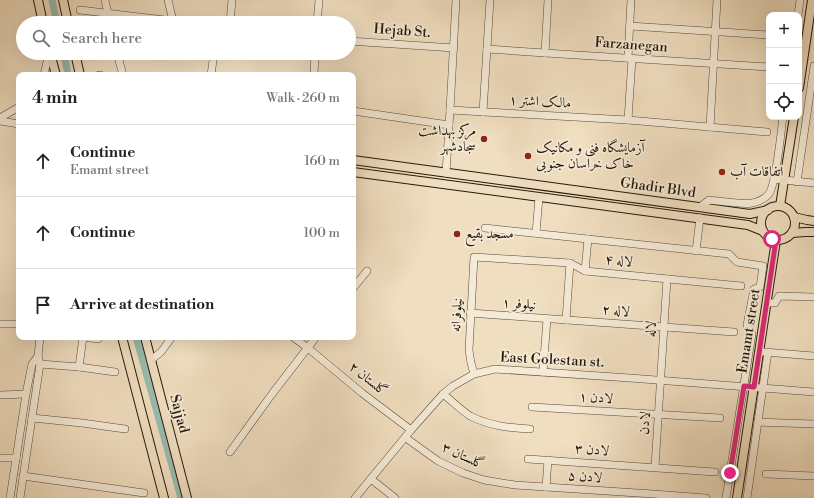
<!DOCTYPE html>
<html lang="en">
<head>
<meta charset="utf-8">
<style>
	:root { --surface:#fff; --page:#f6f6f6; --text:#222; --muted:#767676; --line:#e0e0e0 }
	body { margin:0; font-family:"Libre Bodoni",Amiri,serif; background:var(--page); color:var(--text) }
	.controls { position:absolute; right:12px; top:12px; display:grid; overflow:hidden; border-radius:8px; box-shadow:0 4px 16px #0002 }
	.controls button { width:36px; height:36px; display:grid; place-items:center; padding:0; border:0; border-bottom:1px solid var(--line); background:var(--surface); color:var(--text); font:20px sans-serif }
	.stop { position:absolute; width:12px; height:12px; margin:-9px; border:3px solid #db2777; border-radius:50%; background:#fff }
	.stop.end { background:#db2777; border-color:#fff; box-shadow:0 1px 4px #0008 }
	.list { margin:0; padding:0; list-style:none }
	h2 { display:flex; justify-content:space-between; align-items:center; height:52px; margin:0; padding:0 16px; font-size:17px }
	h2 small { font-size:13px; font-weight:400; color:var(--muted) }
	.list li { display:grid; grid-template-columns:26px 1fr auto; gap:12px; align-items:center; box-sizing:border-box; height:72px; padding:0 16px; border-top:1px solid var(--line) }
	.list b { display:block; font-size:15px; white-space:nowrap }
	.list p { margin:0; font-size:13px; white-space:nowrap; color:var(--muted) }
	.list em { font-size:13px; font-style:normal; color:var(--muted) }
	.icon { flex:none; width:22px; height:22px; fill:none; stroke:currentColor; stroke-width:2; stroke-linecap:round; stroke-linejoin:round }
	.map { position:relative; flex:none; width:814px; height:498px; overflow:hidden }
	.search { position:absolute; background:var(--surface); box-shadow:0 4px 16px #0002; left:16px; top:16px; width:340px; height:44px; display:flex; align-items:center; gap:10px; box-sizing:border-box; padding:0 14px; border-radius:22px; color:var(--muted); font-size:15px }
	.panel { position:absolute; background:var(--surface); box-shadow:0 4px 16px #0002; left:16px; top:72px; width:340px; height:268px; border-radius:8px }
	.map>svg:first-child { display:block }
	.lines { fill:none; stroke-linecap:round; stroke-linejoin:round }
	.canal { stroke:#9abcb0; stroke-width:7 }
	.minor-casing { stroke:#574a38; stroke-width:8 }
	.major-casing { stroke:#24180b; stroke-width:10 }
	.minor { stroke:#f5ead6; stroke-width:7 }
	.major { stroke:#f0dec0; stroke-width:8 }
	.route { stroke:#db2777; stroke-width:5 }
	.poi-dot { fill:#8f2418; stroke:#f5ead6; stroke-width:1.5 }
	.labels { text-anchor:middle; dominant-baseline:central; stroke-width:3.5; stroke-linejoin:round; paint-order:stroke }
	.street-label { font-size:14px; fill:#24180b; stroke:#f5ead6 }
	.poi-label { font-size:14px; fill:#24180b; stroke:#f5ead6; text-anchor:start }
</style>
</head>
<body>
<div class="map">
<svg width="814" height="498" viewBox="0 0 814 498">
	<rect width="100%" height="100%" fill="#f0dec0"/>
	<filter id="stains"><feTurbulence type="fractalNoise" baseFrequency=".005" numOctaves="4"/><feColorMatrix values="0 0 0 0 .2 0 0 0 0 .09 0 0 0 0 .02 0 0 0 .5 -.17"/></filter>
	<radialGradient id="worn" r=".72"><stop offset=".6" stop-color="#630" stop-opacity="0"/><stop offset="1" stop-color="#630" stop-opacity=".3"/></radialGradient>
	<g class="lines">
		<g class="canal">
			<polyline points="52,0 57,23"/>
			<polyline points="64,53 68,75"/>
			<polyline points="136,337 181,498"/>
		</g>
		<g class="minor-casing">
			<g id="minor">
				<polyline points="105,0 110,23"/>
				<polyline points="168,0 173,21 189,23"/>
				<polyline points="548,0 545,53 769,67"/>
				<polyline points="80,10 173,21"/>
				<polyline points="798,15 800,0"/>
				<polyline points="230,23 232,0"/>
				<polyline points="317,23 319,0"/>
				<polyline points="630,26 769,35"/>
				<polyline points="349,41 454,48"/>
				<polyline points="487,49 545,53"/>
				<polyline points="117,53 123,75"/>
				<polyline points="628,58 631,0"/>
				<polyline points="44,75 49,53"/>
				<polyline points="99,75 100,75"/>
				<polyline points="211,75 214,53"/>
				<polyline points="314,75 315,53"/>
				<polyline points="450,110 628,120 767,132"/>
				<polyline points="353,111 449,125"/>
				<polyline points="483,112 490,0"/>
				<polyline points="0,118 12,111 19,107"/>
				<polyline points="628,120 632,59"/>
				<polyline points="0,121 19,124"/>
				<polyline points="710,127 717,0"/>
				<polyline points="446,173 450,110 456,0"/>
				<polyline points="774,179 814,183"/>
				<polyline points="797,182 814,66"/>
				<path d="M700,207L709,200C719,201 743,205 752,203C757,202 764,199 768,195C776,187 781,131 783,117"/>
				<polyline points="485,228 729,254 737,262 763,266 760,287 754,289 747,325 752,334 726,498"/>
				<polyline points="536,233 539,197"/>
				<polyline points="696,251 700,218"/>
				<polyline points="585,271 588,239"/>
				<polyline points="353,288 367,271"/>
				<polyline points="767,303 775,303 779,296 814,297"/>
				<polyline points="470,313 734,332"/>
				<polyline points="566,320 570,263"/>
				<polyline points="0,324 19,324"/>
				<polyline points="82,337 98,339"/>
				<polyline points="293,337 308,348 362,393 411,430"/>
				<polyline points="764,352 814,356"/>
				<polyline points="151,360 161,352 172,337"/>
				<polyline points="40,364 79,367 115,372"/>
				<polyline points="79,367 83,337"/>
				<polyline points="543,372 547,319"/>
				<polyline points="474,374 471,363 469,350 474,257 570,263 585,271 741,286"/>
				<path d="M443,394C451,400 464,413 472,417C491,426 510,428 530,429"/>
				<polyline points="0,395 26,394"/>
				<polyline points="532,407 720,418"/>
				<polyline points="32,418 82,423 125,429"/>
				<polyline points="758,422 814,424"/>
				<polyline points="406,438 438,461 463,473 484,480 515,485 653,494 706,498"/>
				<polyline points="230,452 272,394 316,337"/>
				<polyline points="0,458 16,458"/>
				<polyline points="528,459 715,472"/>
				<polyline points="655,467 667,279"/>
				<polyline points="766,474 814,476"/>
				<polyline points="23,476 144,493"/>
				<polyline points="371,479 395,498"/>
				<polyline points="546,487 548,460"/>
				<polyline points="10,498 26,394 32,364 38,356"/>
				<polyline points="20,498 40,364 38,356 40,337"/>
				<polyline points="355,498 411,430 443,394 453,386 474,374 495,369 630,378 814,392"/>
				<polyline points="747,498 768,352"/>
			</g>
		</g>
		<g class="major-casing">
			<g id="major">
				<polyline points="38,0 43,23"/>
				<polyline points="63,0 68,23"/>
				<polyline points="50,53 56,75"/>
				<polyline points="75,53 80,75"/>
				<polyline points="799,88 812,0"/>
				<polyline points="353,160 750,214 768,210"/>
				<polyline points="353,172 748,225 763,231"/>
				<polyline points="780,206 794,117"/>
				<circle cx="778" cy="223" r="17"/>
				<polyline points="794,217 807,220 814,221"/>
				<polyline points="792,233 805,232 814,232"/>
				<polyline points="122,337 164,498"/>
				<polyline points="145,337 187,498"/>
				<polyline points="737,498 776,240"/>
			</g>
		</g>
		<use href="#minor" class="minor"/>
		<use href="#major" class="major"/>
	</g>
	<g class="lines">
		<polyline class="route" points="730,473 744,386 754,387 776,240 772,239"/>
	</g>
	<g class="poi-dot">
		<circle cx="484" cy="139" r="4"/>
		<circle cx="528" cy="156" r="4"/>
		<circle cx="722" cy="172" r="4"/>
		<circle cx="457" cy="234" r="4"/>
	</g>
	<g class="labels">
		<g class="street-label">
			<text transform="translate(402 31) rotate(4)">Hejab St.</text>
			<text transform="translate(631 45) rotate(4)">Farzanegan</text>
			<text transform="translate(540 102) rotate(3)">مالک اشتر ۱</text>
			<text transform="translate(658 188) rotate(8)">Ghadir Blvd</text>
			<text transform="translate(619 261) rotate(5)">لاله ۴</text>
			<text transform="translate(519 304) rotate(4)">نیلوفر ۱</text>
			<text transform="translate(616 311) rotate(5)">لاله ۲</text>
			<text transform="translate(457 315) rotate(-87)">نیلوفرانه</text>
			<text transform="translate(651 329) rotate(-86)">لاله</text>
			<text transform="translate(749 331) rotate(-81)">Emamt street</text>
			<text transform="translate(552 360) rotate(3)">East Golestan st.</text>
			<text transform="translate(368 379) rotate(39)">گلستان ۲</text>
			<text transform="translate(596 398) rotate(3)">لادن ۱</text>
			<text transform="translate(179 414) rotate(75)">Sajjad</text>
			<text transform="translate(645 423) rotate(-86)">لادن</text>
			<text transform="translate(592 450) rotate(4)">لادن ۳</text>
			<text transform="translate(463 456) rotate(25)">گلستان ۳</text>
			<text transform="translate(585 477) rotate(4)">لادن ۵</text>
		</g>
		<g class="poi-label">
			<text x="476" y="131" text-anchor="end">مرکز بهداشت<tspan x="476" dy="16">سجادشهر</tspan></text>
			<text x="536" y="148">آزمایشگاه فنی و مکانیک<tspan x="536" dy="16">خاک خراسان جنوبی</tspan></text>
			<text x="730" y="172">اتفاقات آب</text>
			<text x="465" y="234">مسجد بقیع</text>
		</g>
	</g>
	<rect width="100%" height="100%" filter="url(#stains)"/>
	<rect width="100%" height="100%" fill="url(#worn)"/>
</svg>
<div class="controls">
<button>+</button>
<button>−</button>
<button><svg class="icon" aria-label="locate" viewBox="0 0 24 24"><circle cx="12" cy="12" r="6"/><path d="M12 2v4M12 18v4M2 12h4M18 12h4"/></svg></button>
</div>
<div class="stop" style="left:772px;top:239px"></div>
<div class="stop end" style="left:730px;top:473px"></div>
<div class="search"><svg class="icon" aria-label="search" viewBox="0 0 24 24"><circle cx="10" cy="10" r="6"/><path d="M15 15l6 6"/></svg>Search here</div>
<section class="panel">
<h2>4 min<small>Walk · 260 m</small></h2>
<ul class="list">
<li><svg class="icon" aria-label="ahead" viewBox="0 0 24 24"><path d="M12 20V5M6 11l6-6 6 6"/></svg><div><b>Continue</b><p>Emamt street</p></div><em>160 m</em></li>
<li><svg class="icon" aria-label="ahead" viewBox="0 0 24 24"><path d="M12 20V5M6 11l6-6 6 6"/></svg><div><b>Continue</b></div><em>100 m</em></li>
<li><svg class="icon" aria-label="arrive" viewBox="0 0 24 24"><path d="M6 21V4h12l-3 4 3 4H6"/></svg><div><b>Arrive at destination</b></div></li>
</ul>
</section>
</div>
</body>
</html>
